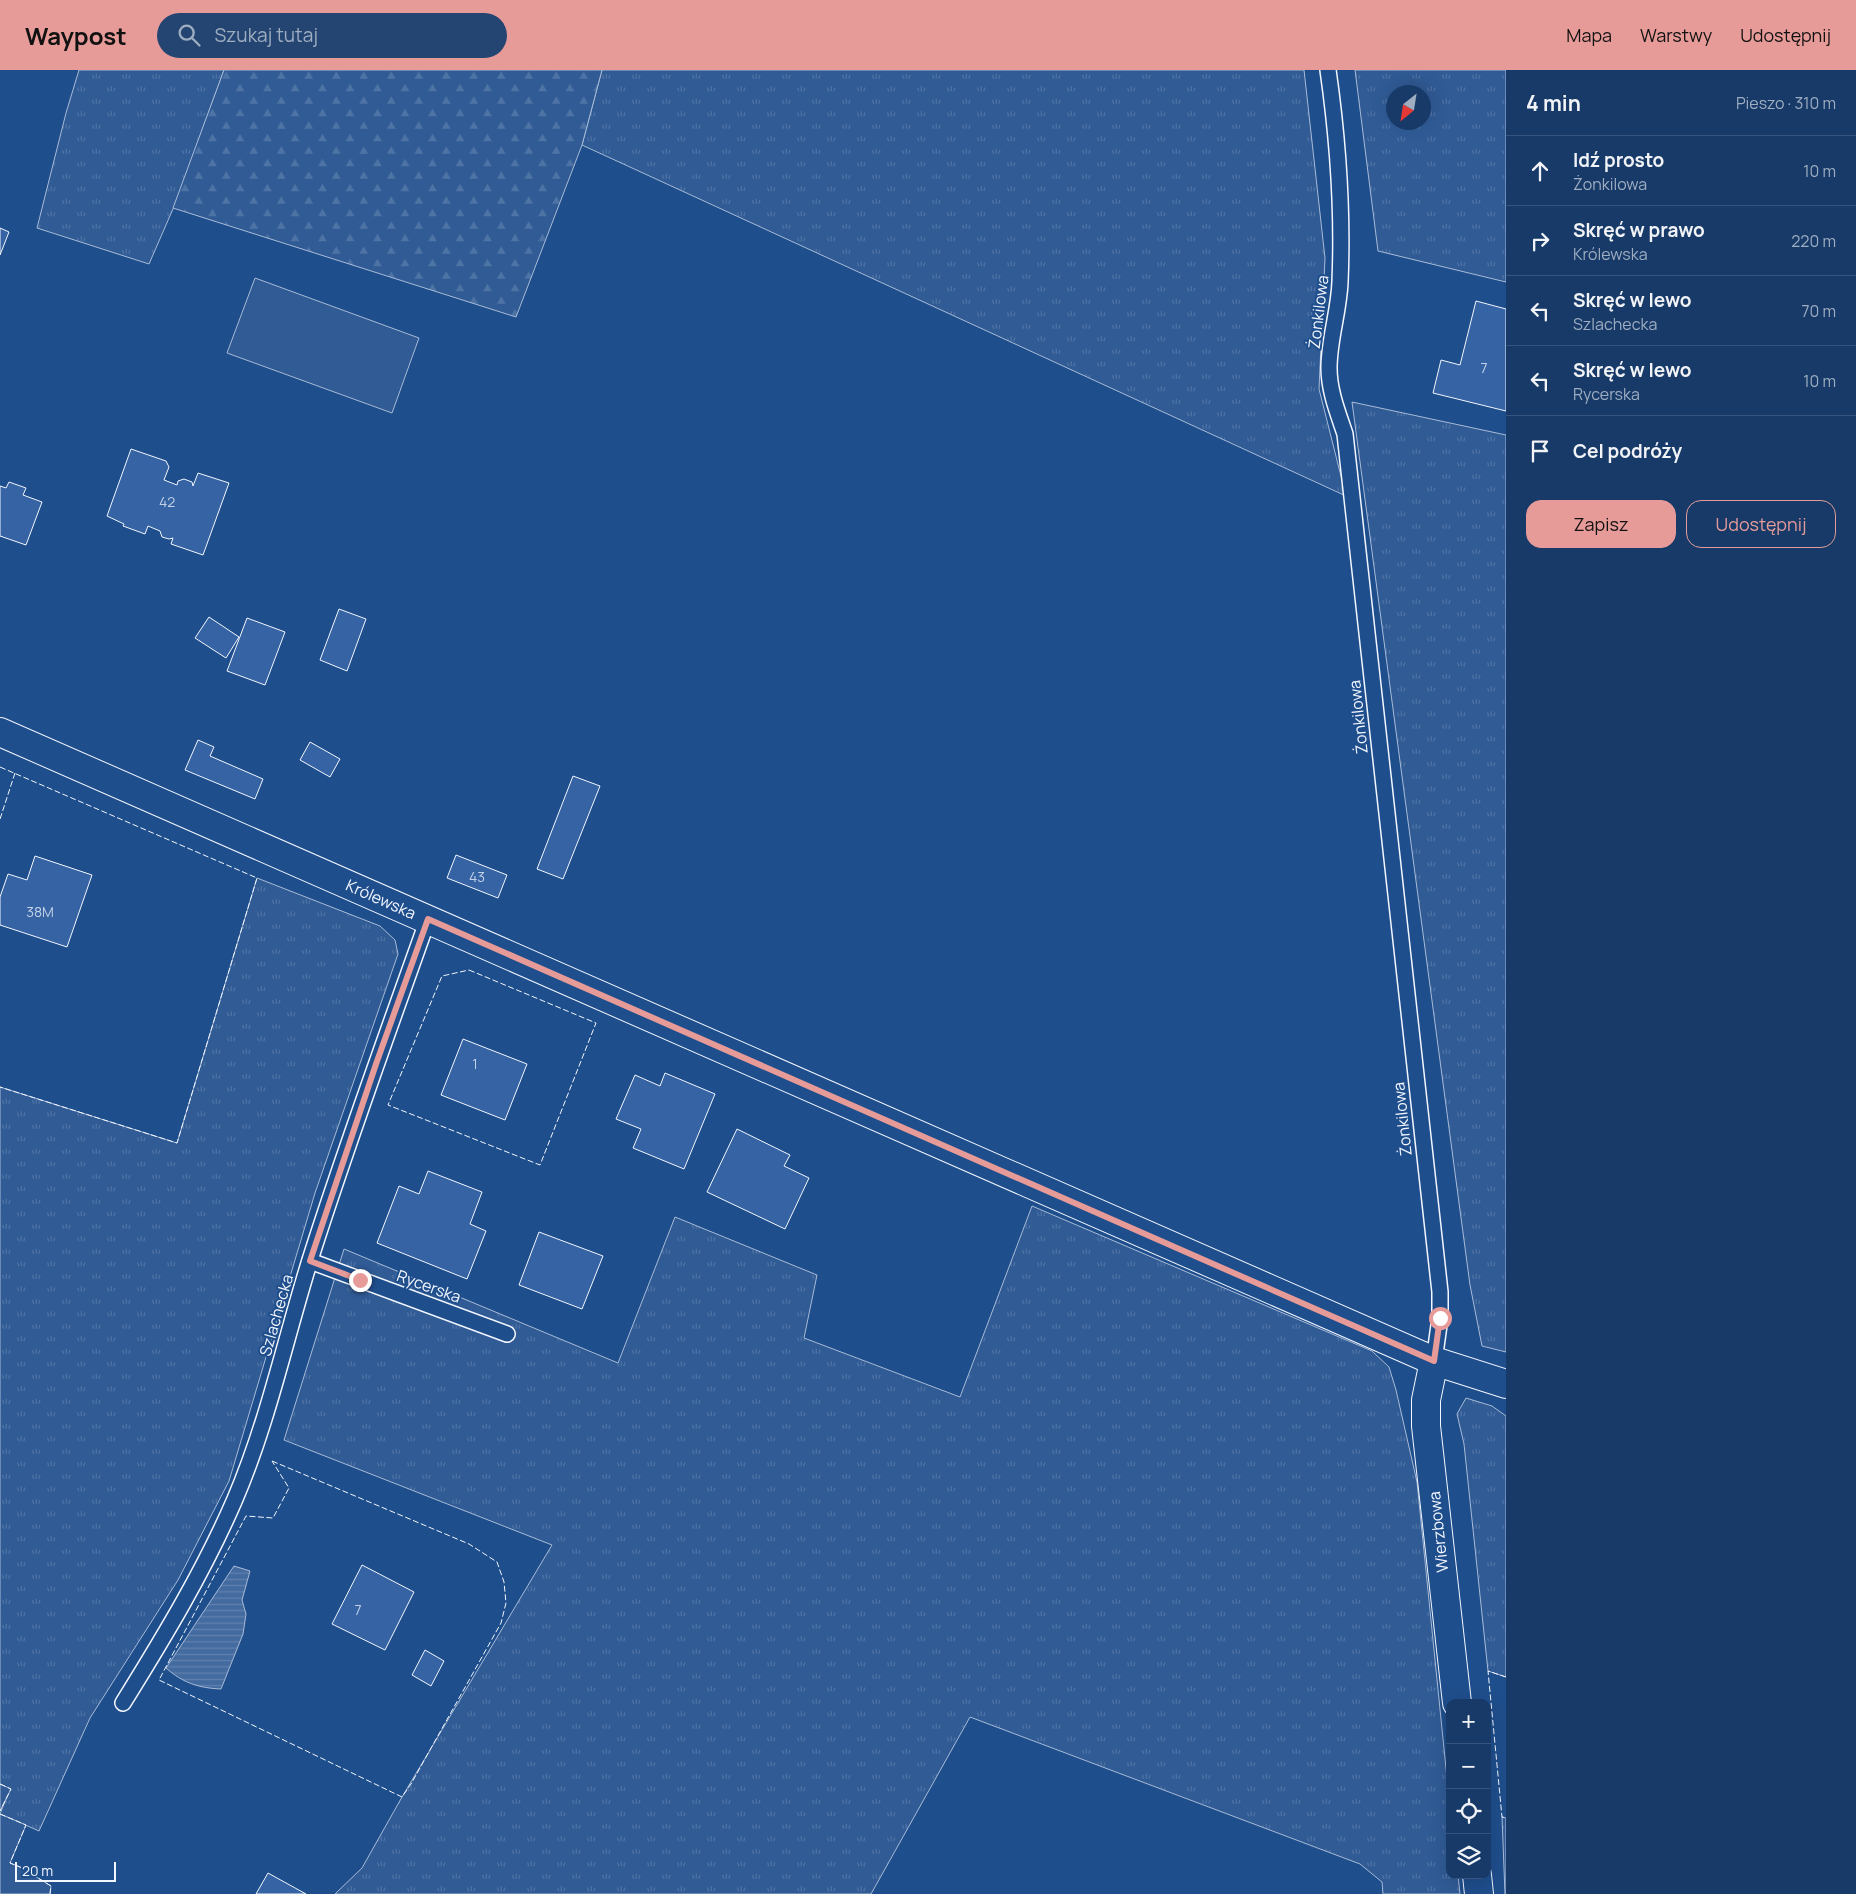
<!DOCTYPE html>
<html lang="pl">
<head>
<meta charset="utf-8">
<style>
	:root { --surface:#173a69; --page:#244571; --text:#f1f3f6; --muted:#9eadc0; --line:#36547d; --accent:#e69b98 }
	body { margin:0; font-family:Manrope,sans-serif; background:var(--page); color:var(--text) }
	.controls { position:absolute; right:15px; bottom:15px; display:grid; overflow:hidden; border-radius:10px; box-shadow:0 5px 20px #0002 }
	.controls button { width:45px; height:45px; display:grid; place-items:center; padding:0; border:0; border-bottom:1px solid var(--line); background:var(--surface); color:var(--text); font:25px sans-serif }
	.compass { position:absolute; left:1386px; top:15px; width:45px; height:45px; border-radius:50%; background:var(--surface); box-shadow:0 5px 20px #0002; rotate:210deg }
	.scale { position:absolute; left:15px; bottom:12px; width:101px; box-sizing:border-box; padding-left:5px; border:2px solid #f2f6ff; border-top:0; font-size:14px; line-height:18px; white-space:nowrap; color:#f2f6ff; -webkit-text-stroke:4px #1f4e8c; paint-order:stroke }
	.stop { position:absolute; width:15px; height:15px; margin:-11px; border:4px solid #e69b98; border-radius:50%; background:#fff }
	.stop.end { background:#e69b98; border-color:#fff; box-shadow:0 1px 5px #0008 }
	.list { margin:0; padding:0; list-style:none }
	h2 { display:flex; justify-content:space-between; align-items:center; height:65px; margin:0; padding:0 20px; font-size:21px }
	h2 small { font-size:16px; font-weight:400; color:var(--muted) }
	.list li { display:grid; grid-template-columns:32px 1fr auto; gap:15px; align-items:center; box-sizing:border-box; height:70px; padding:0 20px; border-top:1px solid var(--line) }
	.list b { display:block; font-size:19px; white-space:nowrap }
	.list p { margin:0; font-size:16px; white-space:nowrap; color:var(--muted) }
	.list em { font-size:16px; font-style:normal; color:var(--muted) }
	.actions { display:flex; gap:10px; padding:15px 20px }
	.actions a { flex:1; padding:11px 0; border:1px solid var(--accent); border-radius:15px; text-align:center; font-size:18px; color:var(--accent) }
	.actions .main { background:var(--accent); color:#111 }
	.icon { flex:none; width:28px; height:28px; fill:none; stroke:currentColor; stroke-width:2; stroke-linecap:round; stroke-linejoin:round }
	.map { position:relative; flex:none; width:1506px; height:1824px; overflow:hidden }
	header { display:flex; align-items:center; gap:30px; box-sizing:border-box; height:70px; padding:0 25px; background:var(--accent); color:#111 }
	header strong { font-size:24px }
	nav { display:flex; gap:28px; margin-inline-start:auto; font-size:18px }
	.search { width:350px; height:45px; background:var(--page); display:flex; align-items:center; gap:12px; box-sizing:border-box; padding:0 18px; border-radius:28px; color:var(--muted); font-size:19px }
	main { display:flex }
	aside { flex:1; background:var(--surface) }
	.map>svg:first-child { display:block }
	.grass { fill:url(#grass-tufts); stroke:#a8bbd7; fill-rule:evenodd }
	.forest { fill:url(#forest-firs); stroke:#a8bbd7 }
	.built { fill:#305b95; stroke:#a8bbd7 }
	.water { fill:url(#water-rules); stroke:#a8bbd7 }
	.building { fill:#3563a3; stroke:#f2f6ff }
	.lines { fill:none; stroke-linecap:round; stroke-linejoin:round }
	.service-casing { stroke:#f2f6ff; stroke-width:18 }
	.minor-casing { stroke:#f2f6ff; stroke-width:30 }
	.service { stroke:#1f4e8c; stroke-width:15 }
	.minor { stroke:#1f4e8c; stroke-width:28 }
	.fence { stroke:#f2f6ff; stroke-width:1; stroke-dasharray:6 2.5; stroke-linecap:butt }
	.route { stroke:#e69b98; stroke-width:6 }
	.labels { text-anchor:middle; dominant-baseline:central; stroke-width:4; stroke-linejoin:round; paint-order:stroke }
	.number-label { font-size:14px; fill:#c3d1e8 }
	.street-label { font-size:16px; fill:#f2f6ff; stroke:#1f4e8c }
</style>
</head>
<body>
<header>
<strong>Waypost</strong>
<div class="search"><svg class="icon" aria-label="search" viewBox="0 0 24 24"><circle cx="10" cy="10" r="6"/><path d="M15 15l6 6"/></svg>Szukaj tutaj</div>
<nav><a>Mapa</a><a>Warstwy</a><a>Udostępnij</a></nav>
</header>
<main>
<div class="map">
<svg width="1506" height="1824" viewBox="0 0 1506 1824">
	<defs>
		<pattern id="grass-tufts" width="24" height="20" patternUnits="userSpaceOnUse" patternTransform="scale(1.25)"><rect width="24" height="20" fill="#305b95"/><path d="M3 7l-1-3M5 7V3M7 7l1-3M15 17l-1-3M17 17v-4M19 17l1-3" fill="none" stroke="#4e73a5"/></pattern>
		<pattern id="forest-firs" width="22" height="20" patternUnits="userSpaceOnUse" patternTransform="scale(1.25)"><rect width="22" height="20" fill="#305b95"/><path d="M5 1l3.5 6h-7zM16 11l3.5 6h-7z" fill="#4e73a5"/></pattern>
		<pattern id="water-rules" width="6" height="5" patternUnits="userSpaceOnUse" patternTransform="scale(1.25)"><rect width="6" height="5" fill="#446ba0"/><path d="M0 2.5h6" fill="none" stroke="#5f81ae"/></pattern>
	</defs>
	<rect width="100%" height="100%" fill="#1f4e8c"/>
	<g class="grass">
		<polygon points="79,0 224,0 176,132 149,194 37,158 66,43"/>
		<polygon points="602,0 1304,0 1325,188 1319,319 1346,426 582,75"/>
		<path d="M1355,0H1506V212L1378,181ZM1394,22H1424V52H1394Z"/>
		<polygon points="1352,332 1506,365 1506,1282 1482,1276 1470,1215"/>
		<polygon points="257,808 380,856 395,870 398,884 315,1123 229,1411 178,1510 90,1648 39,1761 0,1744 10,1719 0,1714 0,1017 177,1073"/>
		<polygon points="1032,1136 1372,1281 1389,1297 1396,1320 1417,1412 1450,1738 1450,1805 1458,1805 1460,1824 1383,1824 1382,1812 1360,1794 970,1647 871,1824 335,1824 362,1798 402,1727 552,1475 284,1370 344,1179 618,1293 675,1147 817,1205 804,1268 960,1327"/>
		<polygon points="1466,1328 1492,1336 1506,1346 1506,1607 1488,1601 1464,1374 1457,1344"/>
		<polygon points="1502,1747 1506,1748 1506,1824 1505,1824"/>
	</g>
	<polygon class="forest" points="224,0 602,0 582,75 516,247 173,138"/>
	<g class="built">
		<polygon points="255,208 419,268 392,343 227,283"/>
		<polygon points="0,1714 11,1719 0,1741"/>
		<polygon points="0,1744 26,1755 10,1793 20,1797 51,1816 50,1824 0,1824"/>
	</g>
	<path class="water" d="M234,1496L250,1501L242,1530L246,1544L243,1564L221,1619C199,1618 183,1613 166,1598Z"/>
	<g class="building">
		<polygon points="0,158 9,162 0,185"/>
		<polygon points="1476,231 1506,239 1506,341 1433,323 1441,290 1460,295"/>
		<polygon points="131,379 166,391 169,397 164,410 177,415 178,411 184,409 192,412 193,416 198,403 229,413 203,485 171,474 173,468 169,469 162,467 160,461 148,456 145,464 123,456 124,454 107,446"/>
		<polygon points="9,412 26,418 23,425 42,432 26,475 0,466 0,416 6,418"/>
		<polygon points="339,539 366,549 347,601 320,590"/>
		<polygon points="209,547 239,567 226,588 195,568"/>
		<polygon points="247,548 285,562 265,615 227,601"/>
		<polygon points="198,670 214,677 210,686 263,709 255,729 185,700"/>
		<polygon points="310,672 340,689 330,707 300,690"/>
		<polygon points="573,706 600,716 563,809 537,799"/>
		<polygon points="456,785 507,805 498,828 447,808"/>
		<polygon points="35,786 92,805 67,877 0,855 0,827 8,804 27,810"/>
		<polygon points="463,969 527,994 505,1050 441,1025"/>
		<polygon points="665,1003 715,1024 684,1099 633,1078 641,1059 616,1049 635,1005 660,1016"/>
		<polygon points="737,1059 790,1085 784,1096 809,1108 785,1159 707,1122"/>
		<polygon points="428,1101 482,1122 470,1154 486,1161 467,1209 377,1173 399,1116 419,1124"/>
		<polygon points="539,1162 603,1186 582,1239 519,1215"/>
		<polygon points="362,1495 414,1522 385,1580 332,1554"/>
		<polygon points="425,1580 444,1591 431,1616 412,1605"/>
		<polygon points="268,1803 306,1824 256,1824"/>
	</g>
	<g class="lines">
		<g class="service-casing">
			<g id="service">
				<path d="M1328,0C1338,70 1343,141 1340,212C1339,241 1329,269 1329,298C1329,321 1338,343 1345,364L1440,1222V1248L1434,1291"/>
				<polyline points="310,1191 507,1264"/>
				<path d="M123,1633C164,1567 204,1501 235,1429C268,1352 285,1270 310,1190C346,1076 388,962 428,849"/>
			</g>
		</g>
		<g class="minor-casing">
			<g id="minor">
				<polyline points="0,662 1434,1291 1506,1314"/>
				<polyline points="1434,1291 1426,1330 1426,1356 1457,1633"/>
				<polyline points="1477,1805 1479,1824"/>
			</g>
		</g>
		<use href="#service" class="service"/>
		<use href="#minor" class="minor"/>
		<g class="fence">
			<polyline points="0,697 257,808 177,1073 0,1017"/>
			<polyline points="0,749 15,703"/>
			<polygon points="469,900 596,953 540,1095 388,1035 442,906"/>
			<polygon points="272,1391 469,1474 497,1492 504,1512 506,1533 501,1553 411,1714 402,1727 159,1610 246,1446 273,1448 289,1418"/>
			<polyline points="1506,1607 1488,1601 1502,1747 1506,1748"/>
			<polyline points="0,1714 11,1719 0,1741"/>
			<polyline points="0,1744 26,1755 10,1793 20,1797 51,1816 50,1824"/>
		</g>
	</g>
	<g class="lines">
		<polyline class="route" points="360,1210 310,1191 376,994 428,849 1434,1291 1440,1248"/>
	</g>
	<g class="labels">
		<g class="number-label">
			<text x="1484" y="297">7</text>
			<text x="167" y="431">42</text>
			<text x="477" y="806">43</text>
			<text x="40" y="841">38M</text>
			<text x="475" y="993">1</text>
			<text x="358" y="1539">7</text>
		</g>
		<g class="street-label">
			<text transform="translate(1318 242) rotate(-83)">Żonkilowa</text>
			<text transform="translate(1358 647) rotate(-96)">Żonkilowa</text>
			<text transform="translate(381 829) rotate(24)">Królewska</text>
			<text transform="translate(1402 1049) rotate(-96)">Żonkilowa</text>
			<text transform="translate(429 1216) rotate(20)">Rycerska</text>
			<text transform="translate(276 1245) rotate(-74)">Szlachecka</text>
			<text transform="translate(1438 1462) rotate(-96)">Wierzbowa</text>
		</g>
	</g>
</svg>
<div class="controls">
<button>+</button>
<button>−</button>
<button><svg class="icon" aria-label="locate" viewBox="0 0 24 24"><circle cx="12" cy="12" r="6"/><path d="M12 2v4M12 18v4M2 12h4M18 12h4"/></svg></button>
<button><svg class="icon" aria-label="layers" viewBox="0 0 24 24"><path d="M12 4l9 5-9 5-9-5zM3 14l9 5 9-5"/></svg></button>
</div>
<svg class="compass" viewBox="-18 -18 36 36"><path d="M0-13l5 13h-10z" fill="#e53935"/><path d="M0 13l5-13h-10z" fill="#9eadc0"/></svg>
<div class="scale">20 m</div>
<div class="stop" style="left:1440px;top:1248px"></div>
<div class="stop end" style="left:360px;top:1210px"></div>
</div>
<aside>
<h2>4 min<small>Pieszo · 310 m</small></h2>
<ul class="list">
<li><svg class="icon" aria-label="ahead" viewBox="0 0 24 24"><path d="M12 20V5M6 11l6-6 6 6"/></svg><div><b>Idź prosto</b><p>Żonkilowa</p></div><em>10 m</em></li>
<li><svg class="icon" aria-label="right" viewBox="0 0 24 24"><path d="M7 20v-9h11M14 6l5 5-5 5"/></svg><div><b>Skręć w prawo</b><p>Królewska</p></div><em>220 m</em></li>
<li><svg class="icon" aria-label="left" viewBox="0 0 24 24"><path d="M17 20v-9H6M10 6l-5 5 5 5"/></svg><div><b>Skręć w lewo</b><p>Szlachecka</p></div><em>70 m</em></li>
<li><svg class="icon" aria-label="left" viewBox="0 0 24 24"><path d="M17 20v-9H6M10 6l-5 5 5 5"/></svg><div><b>Skręć w lewo</b><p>Rycerska</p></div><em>10 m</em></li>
<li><svg class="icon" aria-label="arrive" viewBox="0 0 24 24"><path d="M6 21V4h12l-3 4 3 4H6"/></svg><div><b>Cel podróży</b></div></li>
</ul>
<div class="actions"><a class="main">Zapisz</a><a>Udostępnij</a></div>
</aside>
</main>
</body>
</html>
